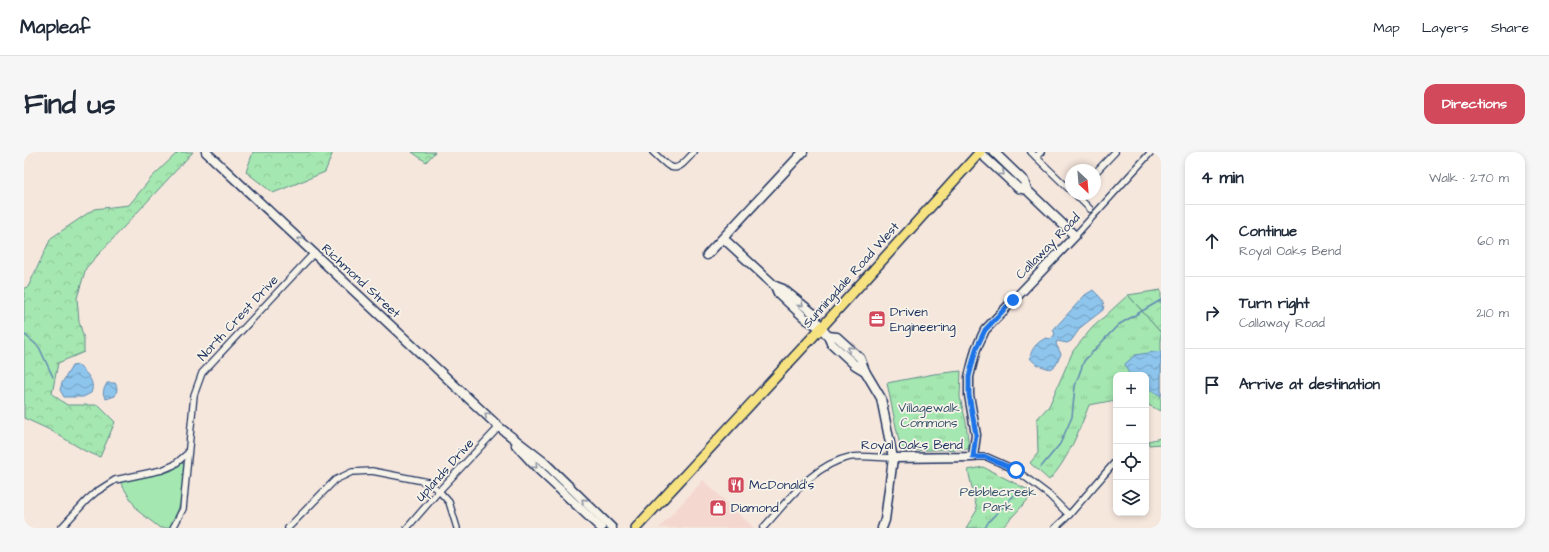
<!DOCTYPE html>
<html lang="en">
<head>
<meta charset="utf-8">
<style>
	:root { --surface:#fff; --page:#f6f6f7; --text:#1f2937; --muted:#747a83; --line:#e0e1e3; --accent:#d1495b }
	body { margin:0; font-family:"Architects Daughter",sans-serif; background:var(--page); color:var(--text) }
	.controls { position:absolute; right:12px; bottom:12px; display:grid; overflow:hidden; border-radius:8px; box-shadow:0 2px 6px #0003 }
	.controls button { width:36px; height:36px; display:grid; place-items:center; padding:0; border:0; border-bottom:1px solid var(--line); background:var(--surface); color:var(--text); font:20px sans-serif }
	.compass { position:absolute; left:1041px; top:12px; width:36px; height:36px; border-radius:50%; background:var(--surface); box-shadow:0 2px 6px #0003; rotate:154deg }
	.stop { position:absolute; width:12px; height:12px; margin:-9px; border:3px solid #1a73e8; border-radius:50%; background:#fff }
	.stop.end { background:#1a73e8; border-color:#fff; box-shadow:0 1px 4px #0008 }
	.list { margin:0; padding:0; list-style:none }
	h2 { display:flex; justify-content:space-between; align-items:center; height:52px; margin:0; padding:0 16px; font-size:17px }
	h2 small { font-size:13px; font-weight:400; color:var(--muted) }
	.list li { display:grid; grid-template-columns:26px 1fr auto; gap:12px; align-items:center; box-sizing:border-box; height:72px; padding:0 16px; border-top:1px solid var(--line) }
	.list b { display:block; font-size:15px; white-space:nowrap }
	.list p { margin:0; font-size:13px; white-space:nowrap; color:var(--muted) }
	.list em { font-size:13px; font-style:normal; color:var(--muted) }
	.icon { flex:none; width:22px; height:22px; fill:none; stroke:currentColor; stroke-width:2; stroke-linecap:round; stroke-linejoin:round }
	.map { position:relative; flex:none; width:1137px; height:376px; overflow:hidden; border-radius:12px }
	header { display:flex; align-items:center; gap:24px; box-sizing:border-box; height:56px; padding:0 20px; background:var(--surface); border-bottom:1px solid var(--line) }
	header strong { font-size:19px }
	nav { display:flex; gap:22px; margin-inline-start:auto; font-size:14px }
	.intro { display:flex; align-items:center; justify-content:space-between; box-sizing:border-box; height:96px; padding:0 24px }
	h1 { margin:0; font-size:28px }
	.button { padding:10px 18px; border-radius:12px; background:var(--accent); color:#fff; font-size:14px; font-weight:700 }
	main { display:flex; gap:24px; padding:0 24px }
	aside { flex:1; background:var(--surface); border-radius:12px; box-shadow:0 2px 6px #0003 }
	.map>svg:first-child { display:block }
	.built { fill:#f4d8d0 }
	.grass { fill:#a5e7b0; stroke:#608b87 }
	.forest { fill:url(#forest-crowns); stroke:#608b87 }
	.park { fill:url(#park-tufts); stroke:#608b87 }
	.water { fill:url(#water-waves); stroke:#6089b3 }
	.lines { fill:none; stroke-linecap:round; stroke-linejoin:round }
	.stream { stroke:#6089b3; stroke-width:1.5 }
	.street-casing { stroke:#1b2f5e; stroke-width:8 }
	.secondary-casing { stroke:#1b2f5e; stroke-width:11 }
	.primary-casing { stroke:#1b2f5e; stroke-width:12 }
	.street { stroke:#f7f3e8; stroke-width:5.5 }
	.secondary { stroke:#f7f3e8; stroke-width:8 }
	.primary { stroke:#f7e281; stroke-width:9 }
	.oneway { stroke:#8991a3 }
	.route { stroke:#1a73e8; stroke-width:5 }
	.labels { text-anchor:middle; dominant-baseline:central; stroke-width:3.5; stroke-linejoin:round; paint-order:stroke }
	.street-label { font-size:13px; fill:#1b2f5e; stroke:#f7f3e8 }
	.poi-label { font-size:13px; fill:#1b2f5e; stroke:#f7f3e8; text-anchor:start }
	.park-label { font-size:13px; fill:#37546e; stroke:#f7f3e8 }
</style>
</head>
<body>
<header>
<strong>Mapleaf</strong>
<nav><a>Map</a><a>Layers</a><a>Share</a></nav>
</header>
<div class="intro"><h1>Find us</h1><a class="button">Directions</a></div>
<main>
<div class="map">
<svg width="1137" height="376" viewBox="0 0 1137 376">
	<defs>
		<pattern id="forest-crowns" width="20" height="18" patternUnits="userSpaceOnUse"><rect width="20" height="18" fill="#a5e7b0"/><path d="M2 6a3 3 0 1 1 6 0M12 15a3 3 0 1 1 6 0" fill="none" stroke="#8dc69a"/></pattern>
		<pattern id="park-tufts" width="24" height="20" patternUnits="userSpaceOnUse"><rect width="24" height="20" fill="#a5e7b0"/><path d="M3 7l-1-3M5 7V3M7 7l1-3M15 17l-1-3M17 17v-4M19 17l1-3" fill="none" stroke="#8dc69a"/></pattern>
		<pattern id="water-waves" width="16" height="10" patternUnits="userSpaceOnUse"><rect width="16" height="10" fill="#8ec5ec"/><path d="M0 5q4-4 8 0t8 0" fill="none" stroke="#73a0c2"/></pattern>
	</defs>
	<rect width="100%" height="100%" fill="#f6e7dd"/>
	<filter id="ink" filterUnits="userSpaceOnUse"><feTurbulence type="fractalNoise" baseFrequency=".025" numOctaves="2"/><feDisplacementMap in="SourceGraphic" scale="8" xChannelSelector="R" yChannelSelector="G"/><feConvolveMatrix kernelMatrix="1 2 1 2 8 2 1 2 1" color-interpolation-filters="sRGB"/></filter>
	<g filter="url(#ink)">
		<polygon class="built" points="679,328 730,376 635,376"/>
		<path class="grass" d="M158,311L160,312C163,333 156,359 145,376H136L114,359L96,330L140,321L147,319Z"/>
		<g class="forest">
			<polygon points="154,0 169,0 62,116 53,146 55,169 60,187 60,200 34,211 28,242 43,253 74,253 91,270 76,305 61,299 26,278 0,266 0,136 4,135 27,86 70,57 105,53 128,25"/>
			<polygon points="229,0 309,0 301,20 249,41 222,20"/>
			<polygon points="388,0 411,0 402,10"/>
			<polygon points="1137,138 1137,181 1104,143"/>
		</g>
		<g class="park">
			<path d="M1104,143L1137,181V259L1122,252V223H1092V248L1065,253C1056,277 1043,310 1025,328L1006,311L1014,301L1013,267L1025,254L1049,199L1068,176Z"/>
			<polygon points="937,219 936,245 942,270 945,297 877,299 863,231 910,222"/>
			<polygon points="1137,286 1137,292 1125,293 1124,289"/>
			<polygon points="959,315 1010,341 978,376 942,376 953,358 944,318"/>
		</g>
		<g class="water">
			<path d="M1069,138C1075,144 1082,149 1079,158L1057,175L1047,189L1043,191L1033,189L1032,192L1037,202L1032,213L1027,217C1019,215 1011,213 1006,206C1007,197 1013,190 1022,186L1027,187L1031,182L1029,178L1061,143Z"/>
			<path d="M1137,199V244L1122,235V223C1108,223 1105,226 1101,212L1111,203Z"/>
			<path d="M54,213C62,221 72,229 67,241L59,245H40L36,238L38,231L48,214Z"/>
			<path d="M83,231H91C94,236 93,239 91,244L82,247C77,241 80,237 83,231Z"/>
		</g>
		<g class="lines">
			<g class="stream">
				<polyline points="0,182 15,195 29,225"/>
				<polyline points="1017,315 1036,292 1048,265 1051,234 1060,209 1094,173 1137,148"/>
				<polyline points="961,376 965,369 994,339"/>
			</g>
			<g class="street-casing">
				<g id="street">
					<path d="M629,0C649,19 650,23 670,0"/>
					<polyline points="1007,0 1012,5"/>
					<polyline points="1017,0 1012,5 1047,39"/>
					<polyline points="1071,21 1091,0"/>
					<polyline points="1051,42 1066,57"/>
					<polyline points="1051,84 1127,0"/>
					<polyline points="949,305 963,305 992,318 1025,343 1045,363"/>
					<polyline points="37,376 63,348 72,340 91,328 138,318 150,313 164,301"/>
					<polyline points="149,376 159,357 170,243 178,221 290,101"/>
					<polyline points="264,376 311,328 328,320 348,319 404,330 415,339 425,350 433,376"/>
					<polyline points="383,376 415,339 475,275"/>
					<path d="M739,376C764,349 788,313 826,305C838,303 857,306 869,306"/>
					<polyline points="1031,376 1045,363 1092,309"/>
				</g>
			</g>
			<g class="secondary-casing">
				<g id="secondary">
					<polyline points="182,0 475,275 520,310 588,376"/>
					<polyline points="955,0 994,36 1003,38"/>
					<polyline points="699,86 751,134 754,141 782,167 797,176 804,184 807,191 831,213 841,219"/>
					<polyline points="683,103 779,0"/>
					<polyline points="751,134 759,137 789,161 796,176"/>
					<polyline points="804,184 813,185 836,206 841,219 857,246 869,306 861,368 858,376"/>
					<polyline points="492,293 514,317 577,376"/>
					<polyline points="869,306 949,305 952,283 945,243 945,225 952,197 961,178 1051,84 1003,38 1000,29 970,0"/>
				</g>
			</g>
			<g class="primary-casing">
				<polyline id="primary" points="612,376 797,176 956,0"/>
			</g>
			<use href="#street" class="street"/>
			<use href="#secondary" class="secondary"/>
			<use href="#primary" class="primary"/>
		</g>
		<defs><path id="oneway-chevron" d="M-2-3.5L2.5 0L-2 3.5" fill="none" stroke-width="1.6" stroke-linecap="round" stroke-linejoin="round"/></defs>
		<g class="oneway">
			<use href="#oneway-chevron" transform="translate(978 21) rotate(43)"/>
			<use href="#oneway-chevron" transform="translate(276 88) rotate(-137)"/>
			<use href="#oneway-chevron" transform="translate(777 152) rotate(39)"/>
			<use href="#oneway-chevron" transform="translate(826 197) rotate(-137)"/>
			<use href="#oneway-chevron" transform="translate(463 263) rotate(-137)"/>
			<use href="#oneway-chevron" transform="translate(511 314) rotate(47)"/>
			<use href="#oneway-chevron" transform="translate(560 349) rotate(-136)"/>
		</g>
	</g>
	<g class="lines" filter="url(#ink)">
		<polyline class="route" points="989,148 961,178 952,197 945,225 945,243 952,283 949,305 962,305 992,318"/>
	</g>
	<defs>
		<g id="office-square" transform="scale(0.9)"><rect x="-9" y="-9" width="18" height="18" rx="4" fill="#d1495b" stroke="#f7f3e8"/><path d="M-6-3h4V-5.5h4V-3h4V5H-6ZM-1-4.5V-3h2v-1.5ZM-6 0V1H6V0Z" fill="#fff"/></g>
		<g id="restaurant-square" transform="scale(0.9)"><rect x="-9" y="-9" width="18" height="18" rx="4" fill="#d1495b" stroke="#f7f3e8"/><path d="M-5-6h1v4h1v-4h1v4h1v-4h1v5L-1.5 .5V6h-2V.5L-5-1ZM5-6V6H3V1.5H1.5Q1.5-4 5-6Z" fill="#fff"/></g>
		<g id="shop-square" transform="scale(0.9)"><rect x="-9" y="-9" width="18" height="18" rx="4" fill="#d1495b" stroke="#f7f3e8"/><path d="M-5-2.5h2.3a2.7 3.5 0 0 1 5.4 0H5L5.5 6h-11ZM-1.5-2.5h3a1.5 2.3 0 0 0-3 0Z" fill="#fff"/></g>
	</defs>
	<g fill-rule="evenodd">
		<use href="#office-square" x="853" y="167"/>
		<use href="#restaurant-square" x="712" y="333"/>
		<use href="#shop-square" x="694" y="356"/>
	</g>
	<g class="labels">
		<g class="street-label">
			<text transform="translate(1024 94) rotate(-46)">Callaway Road</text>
			<text transform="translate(827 123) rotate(-48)">Sunningdale Road West</text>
			<text transform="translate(337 129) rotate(43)">Richmond Street</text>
			<text transform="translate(214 166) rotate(-47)">North Crest Drive</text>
			<text x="888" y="293">Royal Oaks Bend</text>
			<text transform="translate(421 318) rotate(-48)">Uplands Drive</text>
		</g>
		<g class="poi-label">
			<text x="866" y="160">Driven<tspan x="866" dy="15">Engineering</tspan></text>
			<text x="725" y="333">McDonald's</text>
			<text x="707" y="356">Diamond</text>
		</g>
		<g class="park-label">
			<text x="905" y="256">Villagewalk<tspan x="905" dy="15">Commons</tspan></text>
			<text x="974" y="340">Pebblecreek<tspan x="974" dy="15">Park</tspan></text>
		</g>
	</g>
</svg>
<div class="controls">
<button>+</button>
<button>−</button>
<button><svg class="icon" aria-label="locate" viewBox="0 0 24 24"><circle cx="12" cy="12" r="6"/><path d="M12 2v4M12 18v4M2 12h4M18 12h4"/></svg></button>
<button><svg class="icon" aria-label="layers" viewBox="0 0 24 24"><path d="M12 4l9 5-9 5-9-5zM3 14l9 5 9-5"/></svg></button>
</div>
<svg class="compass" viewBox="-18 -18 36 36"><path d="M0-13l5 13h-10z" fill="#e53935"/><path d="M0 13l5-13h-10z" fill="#747a83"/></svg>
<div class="stop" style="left:992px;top:318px"></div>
<div class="stop end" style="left:989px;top:148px"></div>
</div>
<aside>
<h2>4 min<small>Walk · 270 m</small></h2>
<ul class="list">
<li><svg class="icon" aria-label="ahead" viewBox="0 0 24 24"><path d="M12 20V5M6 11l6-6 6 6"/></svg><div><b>Continue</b><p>Royal Oaks Bend</p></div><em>60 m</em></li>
<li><svg class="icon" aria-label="right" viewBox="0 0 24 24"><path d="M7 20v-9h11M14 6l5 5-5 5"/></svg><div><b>Turn right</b><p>Callaway Road</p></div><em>210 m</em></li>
<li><svg class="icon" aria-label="arrive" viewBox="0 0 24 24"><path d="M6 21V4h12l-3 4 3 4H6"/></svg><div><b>Arrive at destination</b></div></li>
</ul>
</aside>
</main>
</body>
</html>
